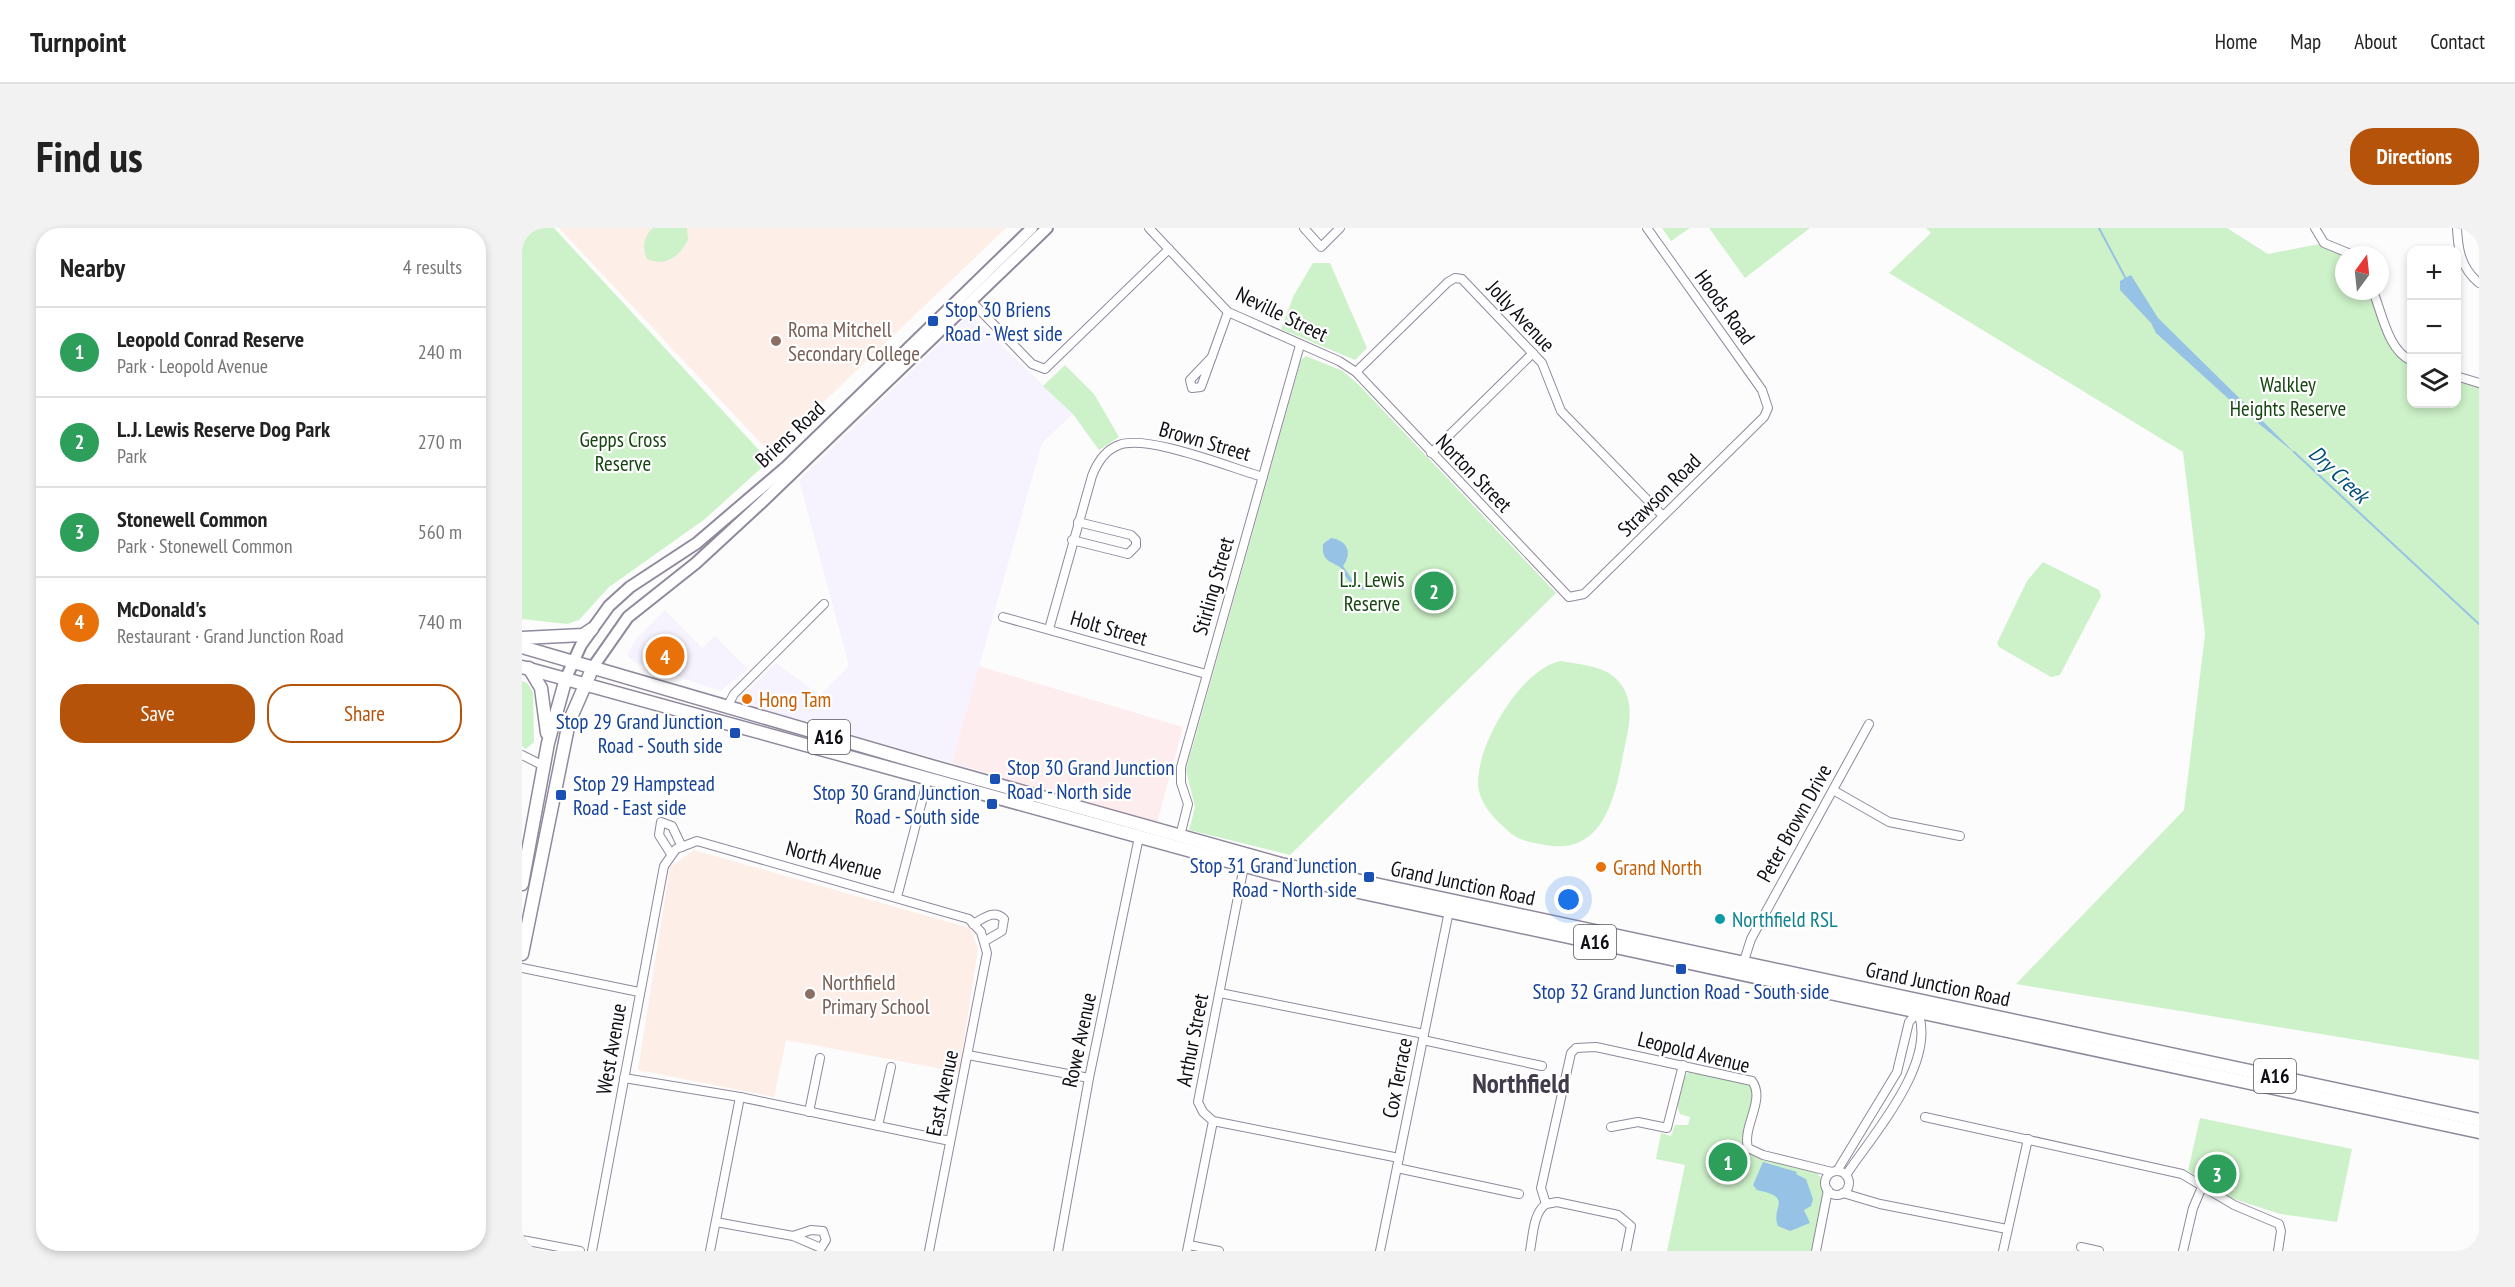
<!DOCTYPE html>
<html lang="en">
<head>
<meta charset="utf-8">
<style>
	:root { --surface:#fff; --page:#f2f2f2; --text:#222; --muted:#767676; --line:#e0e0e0; --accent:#b45309 }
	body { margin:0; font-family:"PT Sans Narrow",sans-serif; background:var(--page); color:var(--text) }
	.controls { position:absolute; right:18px; top:18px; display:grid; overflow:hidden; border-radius:12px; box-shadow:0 3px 9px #0003 }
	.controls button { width:54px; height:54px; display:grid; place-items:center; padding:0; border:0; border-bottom:2px solid var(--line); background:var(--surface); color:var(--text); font:30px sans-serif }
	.compass { position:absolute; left:1813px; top:18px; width:54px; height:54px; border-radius:50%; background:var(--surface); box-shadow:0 3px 9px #0003; rotate:15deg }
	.you { position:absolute; left:1047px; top:672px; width:21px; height:21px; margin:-15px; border:4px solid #fff; border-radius:50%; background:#1a73e8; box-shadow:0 0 0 9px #1a73e833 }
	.badge { display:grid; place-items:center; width:39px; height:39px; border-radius:50%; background:var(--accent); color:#fff; font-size:20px; font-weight:700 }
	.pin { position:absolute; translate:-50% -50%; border:3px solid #fff; box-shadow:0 2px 6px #0006 }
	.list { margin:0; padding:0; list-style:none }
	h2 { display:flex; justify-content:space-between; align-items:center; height:78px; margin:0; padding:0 24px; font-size:26px }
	h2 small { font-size:20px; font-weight:400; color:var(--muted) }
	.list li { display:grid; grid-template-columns:39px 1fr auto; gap:18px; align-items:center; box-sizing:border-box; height:90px; padding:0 24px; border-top:2px solid var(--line) }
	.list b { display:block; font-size:22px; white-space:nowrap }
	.list p { margin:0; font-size:20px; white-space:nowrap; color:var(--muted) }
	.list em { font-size:20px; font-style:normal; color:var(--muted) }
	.actions { display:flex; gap:12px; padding:18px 24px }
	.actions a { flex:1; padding:14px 0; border:2px solid var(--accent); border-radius:24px; text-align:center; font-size:21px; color:var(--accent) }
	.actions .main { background:var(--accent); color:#fff }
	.icon { flex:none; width:33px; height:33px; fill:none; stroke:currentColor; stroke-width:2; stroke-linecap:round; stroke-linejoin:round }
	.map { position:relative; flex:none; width:1957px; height:1023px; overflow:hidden; border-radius:24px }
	header { display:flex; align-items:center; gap:36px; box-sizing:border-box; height:84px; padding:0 30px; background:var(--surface); border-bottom:2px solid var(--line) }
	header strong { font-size:28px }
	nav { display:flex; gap:33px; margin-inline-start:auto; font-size:21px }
	.intro { display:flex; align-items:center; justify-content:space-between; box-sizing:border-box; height:144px; padding:0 36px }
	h1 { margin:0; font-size:42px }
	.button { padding:15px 27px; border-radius:24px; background:var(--accent); color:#fff; font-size:21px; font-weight:700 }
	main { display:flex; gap:36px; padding:0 36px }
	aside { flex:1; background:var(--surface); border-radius:24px; box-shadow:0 3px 9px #0003 }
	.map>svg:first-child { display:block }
	.built { fill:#f6f3fe }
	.industrial { fill:#feedee }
	.education { fill:#fdeee8 }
	.green { fill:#cdf1c8 }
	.water { fill:#96c3e5 }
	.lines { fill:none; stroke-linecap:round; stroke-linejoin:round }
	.stream { stroke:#96c3e5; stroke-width:2 }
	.minor-casing { stroke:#90899d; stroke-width:10 }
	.secondary-casing { stroke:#90899d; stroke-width:14 }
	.trunk-casing { stroke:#90899d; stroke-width:15 }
	.minor { stroke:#fff; stroke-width:8 }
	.secondary { stroke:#fff; stroke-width:10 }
	.trunk { stroke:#fff; stroke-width:12 }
	.transit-dot { fill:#1a4fb4; stroke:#fff; stroke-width:2 }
	.education-dot { fill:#8d6e63; stroke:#fff; stroke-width:2 }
	.food-dot { fill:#e8710a; stroke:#fff; stroke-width:2 }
	.culture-dot { fill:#0f9aa8; stroke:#fff; stroke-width:2 }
	.labels { text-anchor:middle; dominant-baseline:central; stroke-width:4.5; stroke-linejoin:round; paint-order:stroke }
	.shield { fill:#fff; stroke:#58575c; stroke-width:1.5 }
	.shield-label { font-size:20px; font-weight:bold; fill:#110f16 }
	.street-label { font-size:21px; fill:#110f16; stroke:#fff }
	.transit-label { font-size:21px; fill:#164399; stroke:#fff; text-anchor:start }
	.education-label { font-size:21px; fill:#785e54; stroke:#fff; text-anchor:start }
	.park-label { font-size:21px; fill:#154610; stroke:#fff }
	.food-label { font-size:21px; fill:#c56008; stroke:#fff; text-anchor:start }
	.culture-label { font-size:21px; fill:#0d838f; stroke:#fff; text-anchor:start }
	.water-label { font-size:22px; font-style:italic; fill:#00507b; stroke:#fff }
	.district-label { font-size:27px; font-weight:bold; fill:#413b4c; stroke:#fff }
</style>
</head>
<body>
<header>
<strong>Turnpoint</strong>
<nav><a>Home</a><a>Map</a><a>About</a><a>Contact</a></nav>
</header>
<div class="intro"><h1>Find us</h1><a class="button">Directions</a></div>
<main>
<aside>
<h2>Nearby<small>4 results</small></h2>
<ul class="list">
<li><span class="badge" style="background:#2e9e5b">1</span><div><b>Leopold Conrad Reserve</b><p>Park · Leopold Avenue</p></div><em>240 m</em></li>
<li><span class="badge" style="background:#2e9e5b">2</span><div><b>L.J. Lewis Reserve Dog Park</b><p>Park</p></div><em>270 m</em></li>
<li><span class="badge" style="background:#2e9e5b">3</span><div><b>Stonewell Common</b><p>Park · Stonewell Common</p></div><em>560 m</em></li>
<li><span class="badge" style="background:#e8710a">4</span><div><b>McDonald's</b><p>Restaurant · Grand Junction Road</p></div><em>740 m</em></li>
</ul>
<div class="actions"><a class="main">Save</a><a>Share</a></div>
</aside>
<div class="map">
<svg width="1957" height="1023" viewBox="0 0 1957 1023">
	<rect width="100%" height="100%" fill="#fcfcfc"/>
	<g class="built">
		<polygon points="444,90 452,90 551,186 520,215 430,535 218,476 217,471 254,435 298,467 327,438 277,252"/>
		<polygon points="143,382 180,420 193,408 226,441 198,463 112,434 105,427 113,412"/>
	</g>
	<polygon class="industrial" points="457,438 661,499 635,595 430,535"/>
	<g class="education">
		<polygon points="37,0 484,0 248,225"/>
		<polygon points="172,622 448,700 456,721 437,844 264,812 252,869 116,842 148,639"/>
	</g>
	<g class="green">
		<polygon points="0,0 32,0 247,233 183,291 87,359 57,392 45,396 0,391"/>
		<path d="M131,0H165L166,12C157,29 144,39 125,31C120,19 121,9 131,0Z"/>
		<polygon points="1140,0 1168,0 1149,13"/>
		<polygon points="1187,0 1288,0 1223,50"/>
		<polygon points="1404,0 1705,0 1746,26 1802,15 1822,27 1822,63 1852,63 1876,125 1889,132 1890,176 1934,176 1935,147 1957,155 1957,832 1494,756 1662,582 1683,406 1661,224 1367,45 1409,5"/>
		<polygon points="791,35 808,35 845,120 833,132 759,101 772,67"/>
		<polygon points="784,128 821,143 838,158 1034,365 768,627 667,602 673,579 664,542 779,132"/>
		<polygon points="543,137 572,166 597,209 577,222 551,186 521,158"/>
		<polygon points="1521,334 1577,362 1579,368 1538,447 1529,449 1477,419 1475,415 1505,353"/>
		<path d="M1039,433C1058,437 1084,437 1097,454C1115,475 1106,502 1101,527C1093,570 1081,628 1023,617C1008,614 997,613 986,603C974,592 961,580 957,563C949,525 998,440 1039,433Z"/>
		<polygon points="0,453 5,455 11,464 12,514 4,521 0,518"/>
		<path d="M1170,842L1226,855L1231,866L1222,912L1223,919L1293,943L1302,953L1303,962L1290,1023H1145L1163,937L1134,931L1139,905L1149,908L1153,897H1166L1168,889L1158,886C1152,876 1159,847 1170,842Z"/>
		<polygon points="1678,890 1830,921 1815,994 1758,986 1706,969 1666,943"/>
	</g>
	<g class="water">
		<polygon points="1609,47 1636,90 1774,226 1710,174 1634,105 1629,95 1598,62 1598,53"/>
		<path d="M809,310C825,312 831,325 821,338L832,354L844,358L859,351L860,355C845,363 834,366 824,349C822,346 822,342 819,340C810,333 799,334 801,316Z"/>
		<path d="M1241,934L1275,944L1274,946L1284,951L1291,971L1289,978L1282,982L1288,995L1268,1003L1256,998C1248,978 1273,970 1235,962L1231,957Z"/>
	</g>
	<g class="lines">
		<g class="stream">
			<polyline points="1577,0 1604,51"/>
			<polyline points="1772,224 1957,396"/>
		</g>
		<g class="minor-casing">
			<g id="minor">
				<polyline points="627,0 706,84 817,133 834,144 1047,369 1062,366 1242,189 1246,180 1240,162 1125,0"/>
				<polyline points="782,0 799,19 818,0"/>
				<polyline points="1793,0 1802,15 1831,27"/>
				<path d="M1935,0C1936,22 1939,40 1957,55"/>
				<path d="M1851,63C1860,85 1866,123 1890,133"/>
				<polyline points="449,73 510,136 523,141 647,21"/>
				<polyline points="690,129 668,152 670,160 679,159 706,84"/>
				<polyline points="834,144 926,54 933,50 940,51 1020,135 1039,183 1141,288"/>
				<polyline points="1934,148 1957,155"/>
				<polyline points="909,225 1011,125"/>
				<polyline points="550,312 606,326 614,318 614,312 609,307 556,294"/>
				<polyline points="481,389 684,446"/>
				<path d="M527,401L570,248C575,235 583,222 597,217C626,206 709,240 741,249"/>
				<polyline points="205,479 212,466 302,376"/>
				<polyline points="0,527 22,538"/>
				<polyline points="1311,562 1367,594 1438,608"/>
				<polyline points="658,608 666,576 659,555 659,539 778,117"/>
				<polyline points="149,626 137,607 139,594 150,598 160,619"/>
				<polyline points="375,669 406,550"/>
				<path d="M451,696C462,690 472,681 482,691L480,703L463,713"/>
				<polyline points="1220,739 1229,711 1347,496"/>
				<polyline points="0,740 117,764"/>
				<polyline points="698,765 902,806"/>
				<polyline points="901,812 1020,838"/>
				<polyline points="446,827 567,850"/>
				<polyline points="102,850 218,869 428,913"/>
				<polyline points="287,884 298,830"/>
				<polyline points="1403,889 1660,946 1712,977 1757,996 1759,1003 1756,1023"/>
				<polyline points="691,893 877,930"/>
				<polyline points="356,898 369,839"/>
				<polyline points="1089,899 1116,894 1145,900 1161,837"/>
				<polyline points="875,940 997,966"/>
				<path d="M1315,943L1375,844L1387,794L1396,784C1415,835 1352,905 1324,947"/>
				<circle cx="1315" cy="955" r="12"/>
				<polyline points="1321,965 1358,976 1485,1001"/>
				<polyline points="1024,976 1035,974 1096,987 1109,998 1104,1023"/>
				<polyline points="194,994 271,1008 299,1020 304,1012 301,1003 289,1002 271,1008"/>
				<polyline points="0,1012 58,1023"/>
				<polyline points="667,1017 697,1023"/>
				<polyline points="1559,1019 1577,1023"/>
				<polyline points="70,1023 142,638 154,621 175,613 447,691 459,704 465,725 407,1023"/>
				<polyline points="188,1023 218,869"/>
				<polyline points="536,1023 567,850 617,609"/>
				<polyline points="665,1023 691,893 681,884 676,874 722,638"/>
				<polyline points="858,1023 927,683"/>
				<path d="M1008,1023C1011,1008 1011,985 1024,976L1019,960L1049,825L1054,820L1074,819L1230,853C1244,872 1220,898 1226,920L1241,927L1310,944"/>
				<polyline points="1294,1023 1306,962"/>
				<polyline points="1481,1023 1506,911"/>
				<polyline points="1661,1023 1671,980 1680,959"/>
			</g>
		</g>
		<g class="secondary-casing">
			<g id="secondary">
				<polyline points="71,439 106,389 174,335 239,275 525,0"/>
				<polyline points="44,450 59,417 87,378 108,359 175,315 264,239 510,0"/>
			</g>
		</g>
		<g class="trunk-casing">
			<g id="trunk">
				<polyline points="0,410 61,407 70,401"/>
				<polyline points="0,419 409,538 759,636 1957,892"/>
				<polyline points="0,439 753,646 1957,904"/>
				<polyline points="7,440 19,460 25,505"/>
				<polyline points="0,656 26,515 44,450"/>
				<polyline points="0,726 47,494 71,439"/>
			</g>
		</g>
		<use href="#minor" class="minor"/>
		<use href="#secondary" class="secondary"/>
		<use href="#trunk" class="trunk"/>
	</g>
	<g class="transit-dot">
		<rect x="405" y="87" width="12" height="12" rx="3"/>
		<rect x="207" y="499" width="12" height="12" rx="3"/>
		<rect x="467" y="545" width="12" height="12" rx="3"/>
		<rect x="33" y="561" width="12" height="12" rx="3"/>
		<rect x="464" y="570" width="12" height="12" rx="3"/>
		<rect x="841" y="643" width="12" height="12" rx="3"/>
		<rect x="1153" y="735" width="12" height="12" rx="3"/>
	</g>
	<g class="education-dot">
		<circle cx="254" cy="113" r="6"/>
		<circle cx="288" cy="766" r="6"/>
	</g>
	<g class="food-dot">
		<circle cx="225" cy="471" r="6"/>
		<circle cx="1079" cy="639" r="6"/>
	</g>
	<circle class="culture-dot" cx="1198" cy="691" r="6"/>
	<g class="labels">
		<g class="shield">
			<rect x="286" y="492" width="42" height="34" rx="4.5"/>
			<rect x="1052" y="697" width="42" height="34" rx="4.5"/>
			<rect x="1732" y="831" width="42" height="34" rx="4.5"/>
		</g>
		<g class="shield-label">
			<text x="307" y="509">A16</text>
			<text x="1073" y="714">A16</text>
			<text x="1753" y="848">A16</text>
		</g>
		<g class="street-label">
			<text transform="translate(1203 79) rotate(54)">Hoods Road</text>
			<text transform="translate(760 86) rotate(26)">Neville Street</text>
			<text transform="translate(999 88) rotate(47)">Jolly Avenue</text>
			<text transform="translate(268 206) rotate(-43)">Briens Road</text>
			<text transform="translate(683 213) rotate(16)">Brown Street</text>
			<text transform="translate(952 245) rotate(46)">Norton Street</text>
			<text transform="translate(1137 267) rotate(-45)">Strawson Road</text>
			<text transform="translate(691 358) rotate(-74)">Stirling Street</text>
			<text transform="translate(587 400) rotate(16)">Holt Street</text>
			<text transform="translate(1272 595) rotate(-61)">Peter Brown Drive</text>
			<text transform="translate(312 632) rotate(15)">North Avenue</text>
			<text transform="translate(941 655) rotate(12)">Grand Junction Road</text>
			<text transform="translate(1416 756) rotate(12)">Grand Junction Road</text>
			<text transform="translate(557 812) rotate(-78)">Rowe Avenue</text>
			<text transform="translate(670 812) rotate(-79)">Arthur Street</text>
			<text transform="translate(89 821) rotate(-80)">West Avenue</text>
			<text transform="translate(1172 824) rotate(14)">Leopold Avenue</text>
			<text transform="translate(875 850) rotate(-79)">Cox Terrace</text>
			<text transform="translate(420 865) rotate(-78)">East Avenue</text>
		</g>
		<g class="transit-label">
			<text x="423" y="81">Stop 30 Briens<tspan x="423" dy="24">Road - West side</tspan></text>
			<text x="201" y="493" text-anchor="end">Stop 29 Grand Junction<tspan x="201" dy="24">Road - South side</tspan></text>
			<text x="485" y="539">Stop 30 Grand Junction<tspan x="485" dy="24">Road - North side</tspan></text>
			<text x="51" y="555">Stop 29 Hampstead<tspan x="51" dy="24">Road - East side</tspan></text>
			<text x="458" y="564" text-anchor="end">Stop 30 Grand Junction<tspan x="458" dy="24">Road - South side</tspan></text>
			<text x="835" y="637" text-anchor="end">Stop 31 Grand Junction<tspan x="835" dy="24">Road - North side</tspan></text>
			<text x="1159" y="763" text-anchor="middle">Stop 32 Grand Junction Road - South side</text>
		</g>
		<g class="education-label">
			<text x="266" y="101">Roma Mitchell<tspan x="266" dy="24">Secondary College</tspan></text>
			<text x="300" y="754">Northfield<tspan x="300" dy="24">Primary School</tspan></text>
		</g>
		<g class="park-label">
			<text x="1766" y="156">Walkley<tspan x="1766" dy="24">Heights Reserve</tspan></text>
			<text x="101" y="211">Gepps Cross<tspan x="101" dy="24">Reserve</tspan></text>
			<text x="850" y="351">L.J. Lewis<tspan x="850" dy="24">Reserve</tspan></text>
		</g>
		<g class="food-label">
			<text x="237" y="471">Hong Tam</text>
			<text x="1091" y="639">Grand North</text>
		</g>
		<g class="culture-label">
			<text x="1210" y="691">Northfield RSL</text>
		</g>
		<g class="water-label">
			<text transform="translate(1817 246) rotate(43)">Dry Creek</text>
		</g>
		<g class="district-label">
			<text x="999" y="855">Northfield</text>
		</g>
	</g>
</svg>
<div class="controls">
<button>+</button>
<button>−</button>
<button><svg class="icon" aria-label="layers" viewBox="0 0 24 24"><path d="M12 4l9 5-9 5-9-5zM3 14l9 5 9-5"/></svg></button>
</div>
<svg class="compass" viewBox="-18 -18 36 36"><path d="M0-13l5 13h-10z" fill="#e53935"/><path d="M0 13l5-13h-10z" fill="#767676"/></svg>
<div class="you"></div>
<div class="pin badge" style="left:1206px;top:934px;background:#2e9e5b">1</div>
<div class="pin badge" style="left:912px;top:363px;background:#2e9e5b">2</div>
<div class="pin badge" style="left:1695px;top:946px;background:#2e9e5b">3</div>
<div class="pin badge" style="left:143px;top:428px;background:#e8710a">4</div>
</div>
</main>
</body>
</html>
